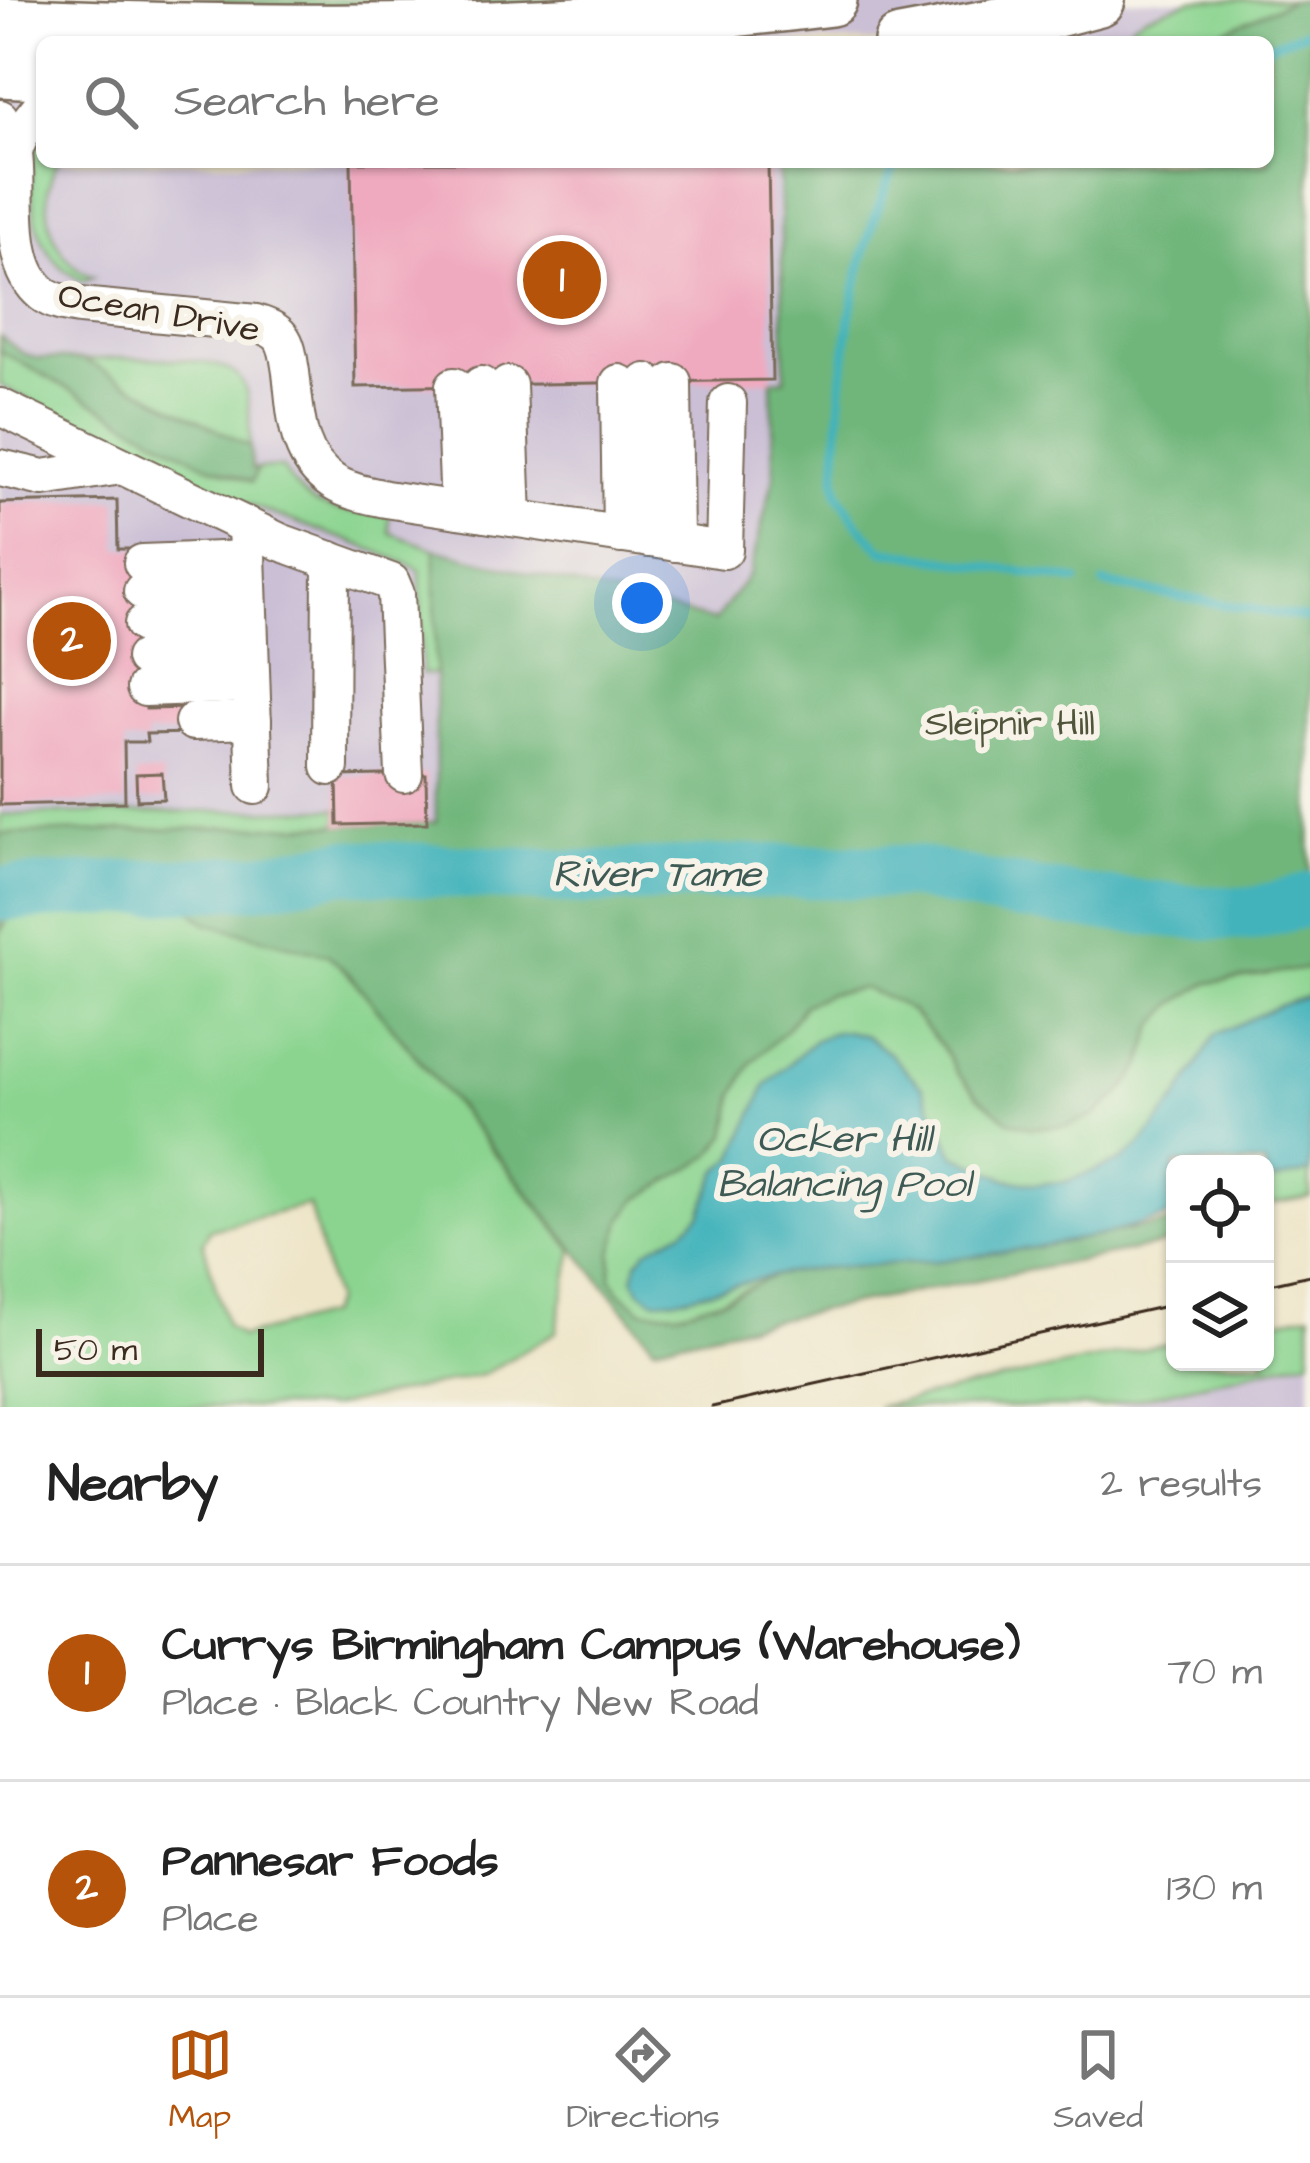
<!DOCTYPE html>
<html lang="en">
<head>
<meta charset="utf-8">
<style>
	:root { --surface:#fff; --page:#f2f2f2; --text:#222; --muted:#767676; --line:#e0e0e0; --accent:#b45309 }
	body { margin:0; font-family:"Architects Daughter",sans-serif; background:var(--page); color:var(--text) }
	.controls { position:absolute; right:36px; bottom:36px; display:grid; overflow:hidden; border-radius:18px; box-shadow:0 3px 9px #0004 }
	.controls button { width:108px; height:108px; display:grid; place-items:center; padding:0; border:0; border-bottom:3px solid var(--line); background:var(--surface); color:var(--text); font:60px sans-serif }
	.scale { position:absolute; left:36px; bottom:30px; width:228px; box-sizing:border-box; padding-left:12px; border:6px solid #3b2a1e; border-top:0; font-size:33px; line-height:42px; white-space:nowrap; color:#3b2a1e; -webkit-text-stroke:9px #f7f3e8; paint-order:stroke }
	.you { position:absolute; left:642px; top:603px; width:42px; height:42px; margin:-30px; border:9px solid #fff; border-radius:50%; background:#1a73e8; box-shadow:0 0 0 18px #1a73e833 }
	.badge { display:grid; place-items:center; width:78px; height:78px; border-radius:50%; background:var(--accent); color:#fff; font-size:39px; font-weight:700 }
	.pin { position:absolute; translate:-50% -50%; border:6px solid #fff; box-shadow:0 3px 12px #0006 }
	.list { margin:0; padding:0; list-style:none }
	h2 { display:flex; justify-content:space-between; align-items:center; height:156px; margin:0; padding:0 48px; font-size:51px }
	h2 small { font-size:39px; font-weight:400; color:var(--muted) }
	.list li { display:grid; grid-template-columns:78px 1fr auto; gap:36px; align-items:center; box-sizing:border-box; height:216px; padding:0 48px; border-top:3px solid var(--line) }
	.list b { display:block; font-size:45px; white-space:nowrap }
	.list p { margin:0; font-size:39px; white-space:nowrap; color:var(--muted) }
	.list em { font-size:39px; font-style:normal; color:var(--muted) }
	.icon { flex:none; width:66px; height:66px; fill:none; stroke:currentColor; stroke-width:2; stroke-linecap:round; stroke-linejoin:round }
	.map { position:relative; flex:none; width:1310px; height:1407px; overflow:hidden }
	.search { position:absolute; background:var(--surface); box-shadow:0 3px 9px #0004; left:36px; right:36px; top:36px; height:132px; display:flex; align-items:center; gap:30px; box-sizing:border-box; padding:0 42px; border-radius:18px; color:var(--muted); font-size:45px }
	.sheet { height:588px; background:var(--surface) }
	nav { display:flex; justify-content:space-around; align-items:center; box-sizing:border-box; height:168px; border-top:3px solid var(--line); background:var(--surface); font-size:33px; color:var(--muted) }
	nav a { display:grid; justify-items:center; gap:6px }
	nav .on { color:var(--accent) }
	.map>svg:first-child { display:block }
	.industrial { fill:#cbbfd5 }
	.green { fill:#8bd490; stroke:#637f57; stroke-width:3; fill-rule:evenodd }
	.forest { fill:#70b67a; stroke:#56704c; stroke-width:3 }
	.water { fill:#43b3bb; stroke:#3f6e6c; stroke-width:3 }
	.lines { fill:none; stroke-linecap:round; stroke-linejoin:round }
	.stream { stroke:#43b3bb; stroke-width:9 }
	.river { stroke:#43b3bb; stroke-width:54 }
	.building { fill:#f0aac0 }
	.minor-casing { stroke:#7a6b5a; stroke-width:40 }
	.highway-casing { stroke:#7a6b5a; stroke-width:56 }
	.minor { stroke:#fff; stroke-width:36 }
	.highway { stroke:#fff; stroke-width:51 }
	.tram { stroke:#3b2a1e; stroke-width:3 }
	.labels { text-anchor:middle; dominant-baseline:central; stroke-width:12; stroke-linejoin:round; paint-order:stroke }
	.street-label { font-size:36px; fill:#3b2a1e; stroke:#f7f3e8 }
	.park-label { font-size:36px; fill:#4f543a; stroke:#f7f3e8 }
	.water-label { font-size:39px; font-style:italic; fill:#3e5a55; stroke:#f7f3e8 }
</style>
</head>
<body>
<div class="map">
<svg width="1310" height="1407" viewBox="0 0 1310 1407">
	<rect width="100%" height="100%" fill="#f7f3e8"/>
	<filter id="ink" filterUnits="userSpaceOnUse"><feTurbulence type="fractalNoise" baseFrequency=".00833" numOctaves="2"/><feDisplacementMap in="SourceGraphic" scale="24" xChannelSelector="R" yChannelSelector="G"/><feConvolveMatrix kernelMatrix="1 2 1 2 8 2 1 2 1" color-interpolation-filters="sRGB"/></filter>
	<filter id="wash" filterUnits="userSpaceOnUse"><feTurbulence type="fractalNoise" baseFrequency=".004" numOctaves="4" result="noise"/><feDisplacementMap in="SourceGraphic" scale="48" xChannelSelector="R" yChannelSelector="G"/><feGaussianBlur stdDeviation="2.7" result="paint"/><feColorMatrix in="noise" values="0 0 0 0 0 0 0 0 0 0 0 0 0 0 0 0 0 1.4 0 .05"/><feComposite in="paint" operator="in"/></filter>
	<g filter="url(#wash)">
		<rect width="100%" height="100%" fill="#eee5c8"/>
		<g class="industrial">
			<polygon points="0,0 1292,0 1200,42 1097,42 1090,39 1074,42 42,42 42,162 779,162 785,380 773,381 774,477 750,573 715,622 435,549 437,822 0,834"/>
			<polygon points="1310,1313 1310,1407 876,1407 1175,1342 1175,1362 1265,1362 1265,1323"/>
		</g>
		<g class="green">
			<polygon points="0,0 691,0 438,10"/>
			<polygon points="1193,0 1310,0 1268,42 1129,42 1131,25 1144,16"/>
			<path d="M42,127V162H58C35,199 51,262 93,277L83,281C27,257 23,176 42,127Z"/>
			<path d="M0,351L204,464L252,482L258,468H283C309,516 341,511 389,514L390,533L435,549L436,674H422L420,570C362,542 299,526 240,501C158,466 79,425 0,385Z"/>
			<path d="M121,358C149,359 225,355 241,380C252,398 249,427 250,447L83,360Z"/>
			<polygon points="338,809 338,825 0,834 0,815"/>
			<path d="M164,886L206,923L328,955L348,973L573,1250L556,1332L482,1375L330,1407H0V932L23,894ZM309,1205L334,1301L327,1315L241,1337L226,1325L203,1242L210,1229Z"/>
			<path d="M895,953L805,1004L828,994L863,988L893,1000L912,1012L943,1048L957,1073L1067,1126L1094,1116L1122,1092L1140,1067L1154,1026L1175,1003L1208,983L1310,968V996L1281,1005L1215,1035L1178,1098L1143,1143L1121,1161L1065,1182L1036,1184L1006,1179L955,1155L943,1132L831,1033L814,1041L766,1085L734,1158L719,1170L701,1214L775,1275C743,1290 671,1327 637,1307C625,1300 618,1289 611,1278L487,1044Z"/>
			<polygon points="1310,1172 1310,1197 1265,1205 1265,1183"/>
			<polygon points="1310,1313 1310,1359 1101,1407 876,1407 1175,1342 1175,1362 1265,1362 1265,1323"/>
		</g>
		<g class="forest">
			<path d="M1292,0H1310V968L1208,983L1175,1003L1154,1026L1141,1067L1122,1092L1094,1116L1067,1126L1032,1128L1009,1121L979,1097L957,1073L943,1048L912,1012L893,1000L863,988L828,994L805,1004L786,1030L751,1063L735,1093L727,1135L710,1156L637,1200L622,1219L612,1253L611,1278L620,1292L641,1310L679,1312L727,1298L775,1275L823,1268L938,1261L1031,1248L1175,1222V1242C1001,1277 827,1306 654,1346L348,973L328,955L206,923L163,886L23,894L0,932V834L436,822L435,549L715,621L750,573L774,477L772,380L785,379L779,162H1268V42H1200Z"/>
			<polygon points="0,336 22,353 35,358 83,360 250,447 252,469 258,468 252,482 204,464 0,351"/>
		</g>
		<polygon class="water" points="1310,996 1310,1172 1265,1183 1265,1164 1175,1164 1175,1215 1106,1234 1031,1248 938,1261 823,1268 775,1275 676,1299 655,1300 640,1291 634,1279 637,1262 647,1250 684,1230 701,1214 719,1170 734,1158 766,1085 814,1041 831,1033 847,1031 866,1036 890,1054 922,1087 955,1155 1006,1179 1036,1184 1065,1182 1121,1161 1143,1143 1178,1098 1215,1035 1281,1005"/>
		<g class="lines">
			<g class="stream">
				<polyline points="1268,46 1310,30"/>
				<path d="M897,162C848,267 842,364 836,478L838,494L857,523L882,550L1077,581"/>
				<polyline points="1104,584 1310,619"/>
			</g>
			<polyline class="river" points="0,894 255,881 344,866 587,878 751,871 914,872 987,888 1082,902 1189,912 1253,914 1310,899"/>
		</g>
		<g id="blocks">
			<g class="building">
				<polygon points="351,162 768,162 772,380 355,387"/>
				<polygon points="117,500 118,549 141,549 146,709 193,708 193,733 146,734 147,742 124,742 125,802 0,805 0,503"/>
				<polygon points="162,773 164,799 137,800 136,774"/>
				<polygon points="426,774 427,823 338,825 337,776"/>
			</g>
		</g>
	</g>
	<g filter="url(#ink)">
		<use href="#blocks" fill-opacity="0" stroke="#7a6b5a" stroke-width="3"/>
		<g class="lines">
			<g class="minor-casing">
				<g id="minor">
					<path d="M0,118C5,129 13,142 14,154C19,194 6,265 43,294C53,302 67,304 80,306L256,323C264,326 275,329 281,337C288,346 289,361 291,372C296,413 295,457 333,482C349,492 368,495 386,499L724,550L728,403"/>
					<polyline points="14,150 24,128 42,105"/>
					<polyline points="646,382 649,539"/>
					<polyline points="673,382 675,543"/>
					<polyline points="619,383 621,535"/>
					<polyline points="481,385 486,514"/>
					<polyline points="508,385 513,518"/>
					<polyline points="454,386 459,510"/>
					<polyline points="0,407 280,542 391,582 396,594 404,774"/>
					<polyline points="0,468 43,478 121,466"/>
					<polyline points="246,525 255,786"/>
					<polyline points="142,563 247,559"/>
					<polyline points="142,591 248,587"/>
					<polyline points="143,624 249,619"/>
					<polyline points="144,658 250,654"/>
					<polyline points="145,688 251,684"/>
					<polyline points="193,722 253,720"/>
					<polyline points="330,767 331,560"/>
				</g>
			</g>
			<g class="highway-casing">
				<g id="highway">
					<path d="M0,23C276,35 556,35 831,0"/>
					<polyline points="900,42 1030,18 1099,0"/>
					<polyline points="0,71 42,73"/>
				</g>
			</g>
			<use href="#minor" class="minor"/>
			<use href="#highway" class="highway"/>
			<g class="tram">
				<polyline points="1265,1285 1310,1275"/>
				<polyline points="712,1407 1175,1304"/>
			</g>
		</g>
	</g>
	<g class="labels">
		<g class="street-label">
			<text transform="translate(159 313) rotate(10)">Ocean Drive</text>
		</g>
		<g class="park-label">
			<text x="1010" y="723">Sleipnir Hill</text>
		</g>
		<g class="water-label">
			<text x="657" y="875">River Tame</text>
			<text x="844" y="1140">Ocker Hill<tspan x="844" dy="45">Balancing Pool</tspan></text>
		</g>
	</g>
</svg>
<div class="controls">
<button><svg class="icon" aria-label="locate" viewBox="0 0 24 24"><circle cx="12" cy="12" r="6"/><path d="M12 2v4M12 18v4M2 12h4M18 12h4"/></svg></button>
<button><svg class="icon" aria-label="layers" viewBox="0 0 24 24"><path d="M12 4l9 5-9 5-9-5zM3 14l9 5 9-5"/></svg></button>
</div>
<div class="scale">50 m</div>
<div class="you"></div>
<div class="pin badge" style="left:562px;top:280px">1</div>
<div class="pin badge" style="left:72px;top:641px">2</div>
<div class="search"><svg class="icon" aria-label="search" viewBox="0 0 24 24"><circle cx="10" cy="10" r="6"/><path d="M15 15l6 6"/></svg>Search here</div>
</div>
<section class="sheet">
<h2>Nearby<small>2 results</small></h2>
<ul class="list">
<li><span class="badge">1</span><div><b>Currys Birmingham Campus (Warehouse)</b><p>Place · Black Country New Road</p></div><em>70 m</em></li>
<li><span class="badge">2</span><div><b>Pannesar Foods</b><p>Place</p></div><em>130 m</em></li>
</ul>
</section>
<nav>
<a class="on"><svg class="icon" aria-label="map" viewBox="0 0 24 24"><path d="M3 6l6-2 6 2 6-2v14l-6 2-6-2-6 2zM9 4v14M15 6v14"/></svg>Map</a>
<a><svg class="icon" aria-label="directions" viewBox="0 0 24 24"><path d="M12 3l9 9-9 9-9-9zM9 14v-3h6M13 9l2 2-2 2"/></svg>Directions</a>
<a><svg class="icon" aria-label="saved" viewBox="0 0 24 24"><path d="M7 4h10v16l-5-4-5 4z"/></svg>Saved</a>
</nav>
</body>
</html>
